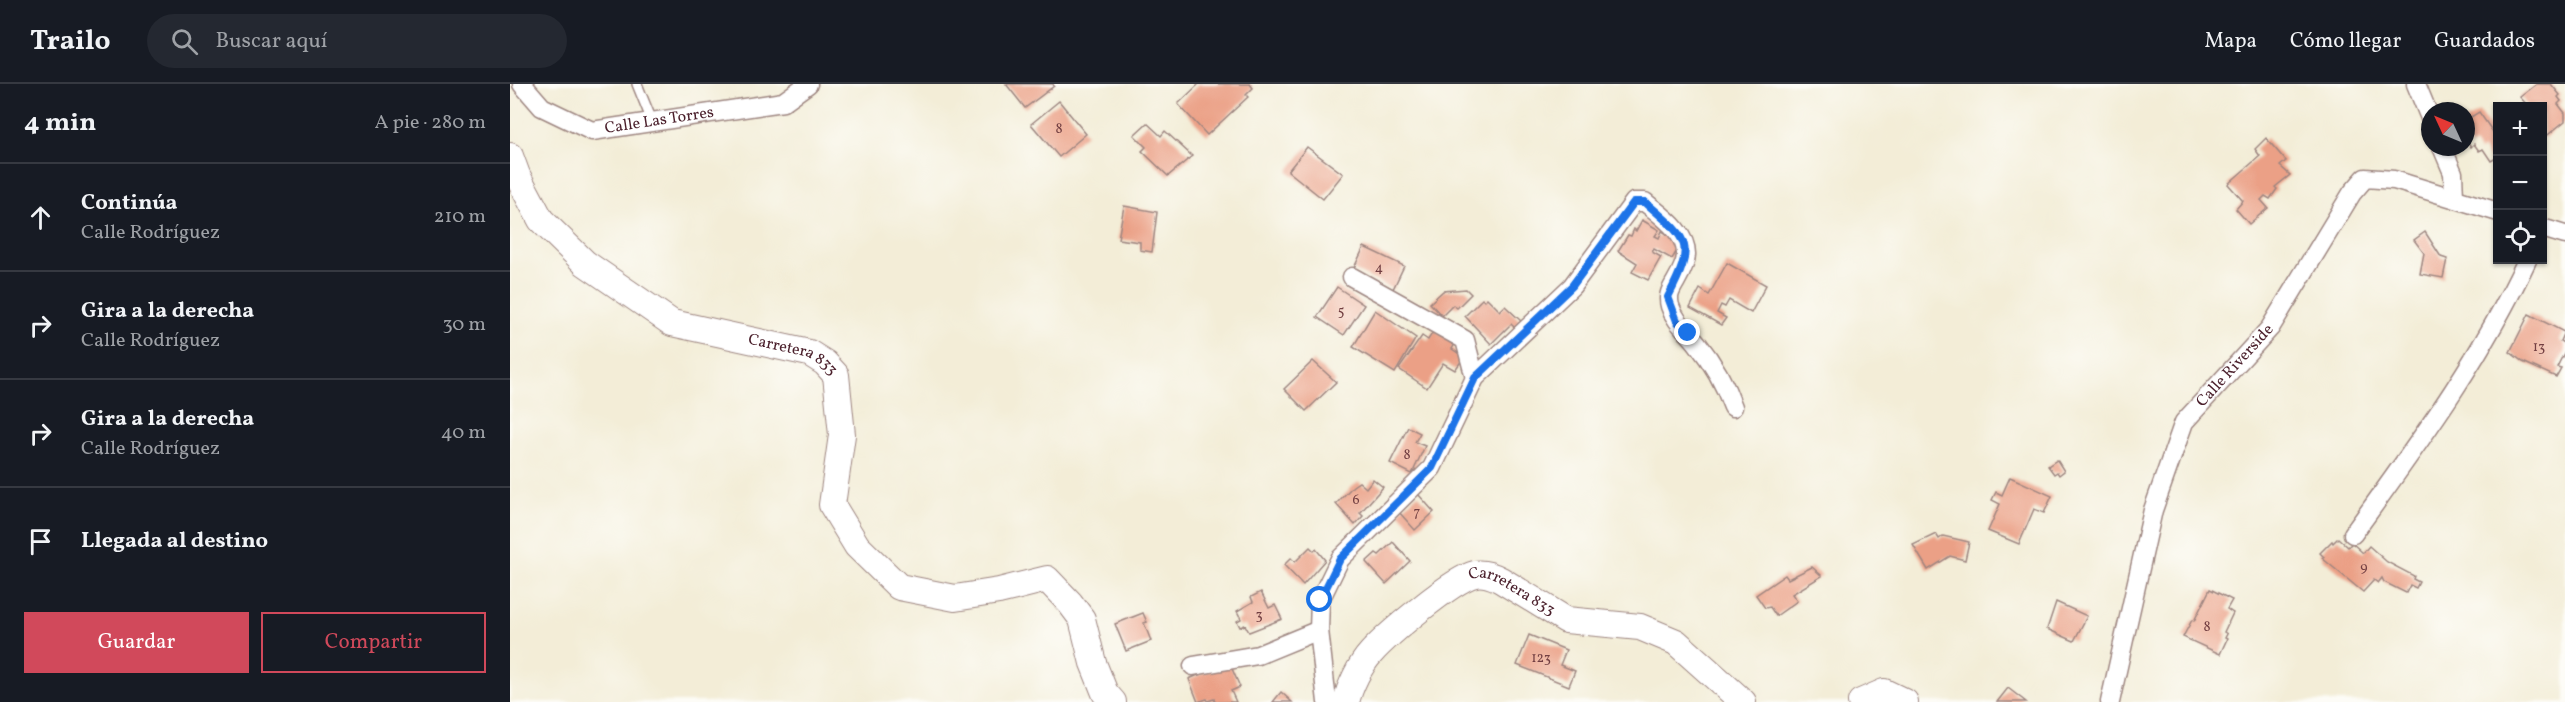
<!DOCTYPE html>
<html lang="es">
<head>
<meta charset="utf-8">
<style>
	:root { --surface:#171b24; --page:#242831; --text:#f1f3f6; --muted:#9ea1a6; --line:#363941; --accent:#d1495b }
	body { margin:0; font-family:Vollkorn,serif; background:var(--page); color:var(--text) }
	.controls { position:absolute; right:18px; top:18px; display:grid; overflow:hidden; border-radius:0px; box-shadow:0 2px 4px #0004 }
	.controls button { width:54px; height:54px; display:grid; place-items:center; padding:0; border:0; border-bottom:2px solid var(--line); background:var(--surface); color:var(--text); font:30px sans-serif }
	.compass { position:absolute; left:1911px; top:18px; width:54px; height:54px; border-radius:50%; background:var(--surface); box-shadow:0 2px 4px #0004; rotate:314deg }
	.stop { position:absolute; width:18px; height:18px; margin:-14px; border:4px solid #1a73e8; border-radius:50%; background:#fff }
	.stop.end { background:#1a73e8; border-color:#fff; box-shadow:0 2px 6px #0008 }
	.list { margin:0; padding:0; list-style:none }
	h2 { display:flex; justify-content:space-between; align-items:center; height:78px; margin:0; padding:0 24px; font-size:26px }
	h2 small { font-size:20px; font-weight:400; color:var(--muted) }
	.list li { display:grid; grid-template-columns:39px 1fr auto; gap:18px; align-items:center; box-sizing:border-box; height:108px; padding:0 24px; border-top:2px solid var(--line) }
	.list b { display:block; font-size:22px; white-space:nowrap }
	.list p { margin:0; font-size:20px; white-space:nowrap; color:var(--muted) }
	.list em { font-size:20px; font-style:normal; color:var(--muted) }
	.actions { display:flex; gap:12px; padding:18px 24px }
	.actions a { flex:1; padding:14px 0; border:2px solid var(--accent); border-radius:0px; text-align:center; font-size:21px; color:var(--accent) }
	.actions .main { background:var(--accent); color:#fff }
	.icon { flex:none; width:33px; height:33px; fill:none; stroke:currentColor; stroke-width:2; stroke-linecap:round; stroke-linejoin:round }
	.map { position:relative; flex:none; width:2055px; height:618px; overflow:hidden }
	header { display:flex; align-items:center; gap:36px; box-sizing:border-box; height:84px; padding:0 30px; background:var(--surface); border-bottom:2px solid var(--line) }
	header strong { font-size:28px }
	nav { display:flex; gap:33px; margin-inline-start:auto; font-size:21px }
	.search { width:420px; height:54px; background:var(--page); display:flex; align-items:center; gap:15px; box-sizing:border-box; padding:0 21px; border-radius:33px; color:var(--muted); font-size:22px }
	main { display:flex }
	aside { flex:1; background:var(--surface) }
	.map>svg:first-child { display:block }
	.building { fill:#eba086 }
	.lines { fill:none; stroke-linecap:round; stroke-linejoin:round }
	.lane-casing { stroke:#9e8681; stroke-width:12 }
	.street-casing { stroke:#9e8681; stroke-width:21 }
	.secondary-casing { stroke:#9e8681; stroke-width:28 }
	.lane { stroke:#fff; stroke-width:9 }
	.street { stroke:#fff; stroke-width:18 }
	.secondary { stroke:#fff; stroke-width:26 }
	.route { stroke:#1a73e8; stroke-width:8 }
	.labels { text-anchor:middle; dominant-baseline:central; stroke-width:6; stroke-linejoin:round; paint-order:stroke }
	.number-label { font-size:14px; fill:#723f42 }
	.street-label { font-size:16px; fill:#4a1f2b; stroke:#fdfcf7 }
</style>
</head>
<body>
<header>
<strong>Trailo</strong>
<div class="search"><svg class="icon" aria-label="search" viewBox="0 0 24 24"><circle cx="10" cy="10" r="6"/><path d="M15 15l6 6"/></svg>Buscar aquí</div>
<nav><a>Mapa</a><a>Cómo llegar</a><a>Guardados</a></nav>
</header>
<main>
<aside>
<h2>4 min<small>A pie · 280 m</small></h2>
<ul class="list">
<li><svg class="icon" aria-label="ahead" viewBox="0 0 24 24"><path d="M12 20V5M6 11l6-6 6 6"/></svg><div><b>Continúa</b><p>Calle Rodríguez</p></div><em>210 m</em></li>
<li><svg class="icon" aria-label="right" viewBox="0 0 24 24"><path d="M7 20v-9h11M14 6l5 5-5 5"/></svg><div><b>Gira a la derecha</b><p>Calle Rodríguez</p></div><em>30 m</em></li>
<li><svg class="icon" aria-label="right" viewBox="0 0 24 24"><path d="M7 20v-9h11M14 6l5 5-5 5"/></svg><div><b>Gira a la derecha</b><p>Calle Rodríguez</p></div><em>40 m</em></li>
<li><svg class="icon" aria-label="arrive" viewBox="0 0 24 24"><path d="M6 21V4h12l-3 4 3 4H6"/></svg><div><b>Llegada al destino</b></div></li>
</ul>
<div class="actions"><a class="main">Guardar</a><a>Compartir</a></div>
</aside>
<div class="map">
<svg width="2055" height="618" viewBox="0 0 2055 618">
	<rect width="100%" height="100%" fill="#fdfcf7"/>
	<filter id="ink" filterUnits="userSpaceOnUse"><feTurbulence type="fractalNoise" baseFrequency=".0167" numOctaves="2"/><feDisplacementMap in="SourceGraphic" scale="12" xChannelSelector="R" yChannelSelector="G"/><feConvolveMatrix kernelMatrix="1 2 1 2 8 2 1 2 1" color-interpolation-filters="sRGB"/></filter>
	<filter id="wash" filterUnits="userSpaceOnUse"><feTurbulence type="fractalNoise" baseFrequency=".008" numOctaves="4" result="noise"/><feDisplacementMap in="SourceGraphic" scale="24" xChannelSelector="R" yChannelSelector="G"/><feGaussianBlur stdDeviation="1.35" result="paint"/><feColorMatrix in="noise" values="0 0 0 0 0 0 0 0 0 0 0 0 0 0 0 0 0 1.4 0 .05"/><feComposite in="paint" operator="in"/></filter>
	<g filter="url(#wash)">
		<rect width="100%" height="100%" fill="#f3edd7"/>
		<g id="blocks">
			<g class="building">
				<polygon points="496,0 543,0 544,2 515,24"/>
				<polygon points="689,0 740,0 743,4 736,11 738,13 697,51 668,20"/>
				<polygon points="2027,0 2041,0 2050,11 2048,13 2051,17 2048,20 2055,29 2055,37 2034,54 2032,22 2018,22 2010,13"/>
				<polygon points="549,17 576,50 549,73 521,40"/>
				<polygon points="1969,28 1988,55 1988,73 1981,77 1973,65 1969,67 1964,60 1961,63 1957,56 1960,53 1956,47 1956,36"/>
				<polygon points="637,39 651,52 655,47 682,72 658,92 632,67 636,63 624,51"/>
				<polygon points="1756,54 1776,77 1770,82 1780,91 1765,103 1767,105 1760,115 1755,112 1751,116 1758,124 1739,140 1726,125 1733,117 1718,100 1750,72 1745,65"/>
				<polygon points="797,63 833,90 813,115 778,87"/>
				<polygon points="614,122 647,128 642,168 630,166 630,158 608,155"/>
				<polygon points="1132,136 1149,146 1145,152 1149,154 1152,147 1172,158 1162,175 1144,165 1142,168 1151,173 1138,196 1122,188 1127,179 1108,167 1118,151 1121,152 1124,145 1126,147"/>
				<polygon points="1915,148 1931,173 1937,175 1933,194 1910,190 1914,169 1904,156"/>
				<polygon points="854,163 894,182 883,205 843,186"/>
				<polygon points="1217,179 1256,201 1241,229 1219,216 1215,223 1211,221 1207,229 1216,234 1211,241 1180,224 1190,205 1199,211"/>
				<polygon points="827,203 854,221 834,251 807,233"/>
				<polygon points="956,205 961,210 947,224 943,221 932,232 920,219 933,207"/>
				<polygon points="977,214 990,227 995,222 1011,237 1005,244 1001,240 981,260 955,232 972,215 974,217"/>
				<polygon points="865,226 906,254 885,289 843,263"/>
				<polygon points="2019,230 2054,248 2050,257 2055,260 2055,267 2047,283 2051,284 2046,293 2013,278 2000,268"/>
				<polygon points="925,245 946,258 942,265 954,273 945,286 933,279 917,304 889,285 912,252 918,256"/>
				<polygon points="803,277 826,298 796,327 774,305"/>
				<polygon points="898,343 910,349 905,358 915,362 902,390 880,379"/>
				<polygon points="1547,376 1554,387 1549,391 1547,388 1544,390 1538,382"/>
				<polygon points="1500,393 1542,412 1534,429 1524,425 1509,460 1478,447 1490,420 1482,416 1486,408 1492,411"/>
				<polygon points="863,395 873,403 850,429 853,432 845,441 826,420 843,402 849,398 856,404"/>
				<polygon points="908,410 924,428 905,446 889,428"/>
				<polygon points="1426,450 1429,455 1433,452 1459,458 1455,476 1440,472 1418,486 1403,461"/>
				<polygon points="1828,454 1838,463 1842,459 1853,469 1859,462 1877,478 1904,492 1903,495 1909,498 1906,504 1900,501 1896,509 1874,498 1872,494 1868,499 1864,496 1853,508 1812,474 1814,473 1810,469 1822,457 1823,459"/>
				<polygon points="883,458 900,477 876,500 856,478 866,469 869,471"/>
				<polygon points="800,463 804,467 806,465 815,476 793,501 774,481 781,474 785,478"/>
				<polygon points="1302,483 1312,492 1282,510 1287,517 1266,532 1260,523 1255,524 1246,511 1275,491 1278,495"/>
				<polygon points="1700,505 1722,516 1717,525 1723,529 1714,548 1717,550 1715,554 1717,555 1710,570 1673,553 1682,536 1684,537"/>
				<polygon points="751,508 759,524 765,521 772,535 739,548 735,541 730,543 727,537 731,535 727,527 743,518 741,513"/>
				<polygon points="1546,518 1577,532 1564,557 1537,545"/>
				<polygon points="633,529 637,538 634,539 641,557 616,567 605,540"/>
				<polygon points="1019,551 1056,566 1050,581 1065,587 1059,602 1007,581"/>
				<polygon points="719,578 730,603 721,607 726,618 705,618 704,615 698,617 697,615 688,618 679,595"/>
				<polygon points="1498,604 1516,618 1487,618"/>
				<polygon points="771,608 782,618 763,618"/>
			</g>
		</g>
	</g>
	<g filter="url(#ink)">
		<use href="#blocks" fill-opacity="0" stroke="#9e8681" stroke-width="1.5"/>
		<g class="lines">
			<g class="lane-casing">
				<polyline id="lane" points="127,0 142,37"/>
			</g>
			<g class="street-casing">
				<g id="street">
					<path id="s1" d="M12,0L32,23L82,47L273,18L298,0"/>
					<polyline points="1906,0 1920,34"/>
					<polyline points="1932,63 1943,89 1944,114"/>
					<polyline points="2032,144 2055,151"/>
					<polyline points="842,193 955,256 965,294"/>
					<path d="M1843,450C1907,361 1971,275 2017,176"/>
					<polyline points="683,582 748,571 809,546"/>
					<path d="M817,618L809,546L810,516L830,475L922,384L965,294L1062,202L1124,118H1135C1150,131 1177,148 1176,171C1176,179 1170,190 1166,197C1161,206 1157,211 1160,222C1165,238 1177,246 1187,259C1203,279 1215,300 1223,323"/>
					<path id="s2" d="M1600,618L1643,426L1674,338L1760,244L1842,109L1855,94L1884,96L1988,128"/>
				</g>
			</g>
			<g class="secondary-casing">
				<g id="secondary">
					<path id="s3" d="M0,72L7,91L31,136L75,179L162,239L299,269L315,279L326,291L332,351L322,421L347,462L389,503L445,514L489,507L537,495L560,519L572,535L583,579L595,609L603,618"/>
					<path id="s4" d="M836,618C840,602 850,581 861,569C877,551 943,495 965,490C973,488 984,492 991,496L1056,536L1130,543L1166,558L1233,618"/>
					<polyline points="1351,618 1374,608 1395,618"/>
				</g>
			</g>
			<use href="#lane" class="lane"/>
			<use href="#street" class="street"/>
			<use href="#secondary" class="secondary"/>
		</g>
	</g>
	<g class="lines" filter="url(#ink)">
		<path class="route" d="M810,516L830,475L922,384L965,294L1062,202L1124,118H1135C1179,156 1186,159 1158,213L1167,237L1178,249"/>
	</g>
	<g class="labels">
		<g class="number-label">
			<text x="549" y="45">8</text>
			<text x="869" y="184">4</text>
			<text x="831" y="227">5</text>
			<text x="2029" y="263">13</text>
			<text x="897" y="371">8</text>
			<text x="846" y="416">6</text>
			<text x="907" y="428">7</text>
			<text x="1854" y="483">9</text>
			<text x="749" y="531">3</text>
			<text x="1697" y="543">8</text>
			<text x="1031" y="574">123</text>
		</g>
		<g class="street-label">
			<text stroke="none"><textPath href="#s1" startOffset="154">Calle Las Torres</textPath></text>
			<text stroke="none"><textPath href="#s3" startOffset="364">Carretera 833</textPath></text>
			<text stroke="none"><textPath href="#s2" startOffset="366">Calle Riverside</textPath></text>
			<text stroke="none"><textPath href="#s4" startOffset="228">Carretera 833</textPath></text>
		</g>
	</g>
</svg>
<div class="controls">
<button>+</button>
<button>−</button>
<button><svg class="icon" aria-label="locate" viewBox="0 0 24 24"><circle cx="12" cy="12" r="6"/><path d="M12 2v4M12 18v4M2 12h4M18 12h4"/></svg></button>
</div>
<svg class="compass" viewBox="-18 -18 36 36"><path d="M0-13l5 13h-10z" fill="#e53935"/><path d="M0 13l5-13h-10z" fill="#9ea1a6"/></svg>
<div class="stop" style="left:810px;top:516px"></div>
<div class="stop end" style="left:1178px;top:249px"></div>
</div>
</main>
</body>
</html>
